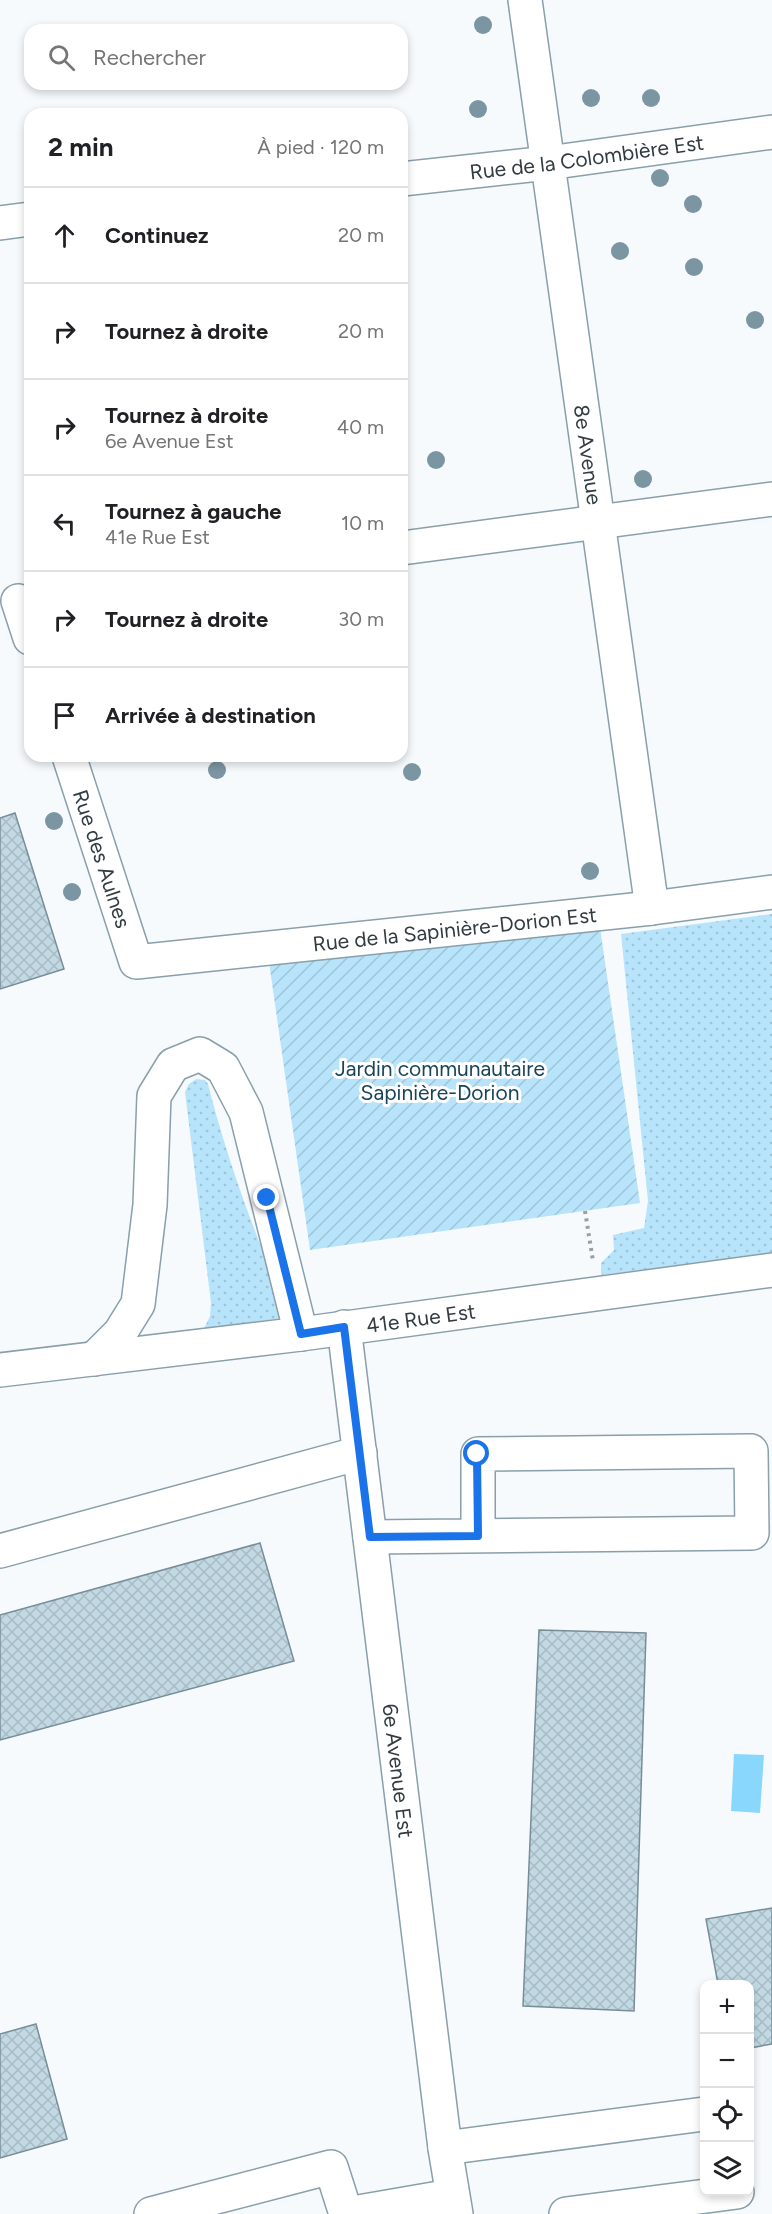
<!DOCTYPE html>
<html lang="fr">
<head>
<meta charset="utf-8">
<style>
	:root { --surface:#fff; --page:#f6f6f6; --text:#202124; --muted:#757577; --line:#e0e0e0 }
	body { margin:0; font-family:Figtree,sans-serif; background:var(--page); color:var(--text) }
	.controls { position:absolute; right:18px; bottom:18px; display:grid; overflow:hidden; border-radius:12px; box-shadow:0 3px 9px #0003 }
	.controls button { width:54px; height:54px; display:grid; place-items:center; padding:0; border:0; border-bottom:2px solid var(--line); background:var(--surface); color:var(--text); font:30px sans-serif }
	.stop { position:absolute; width:18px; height:18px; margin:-14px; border:4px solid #1a73e8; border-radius:50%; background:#fff }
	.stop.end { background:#1a73e8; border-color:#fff; box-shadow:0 2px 6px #0008 }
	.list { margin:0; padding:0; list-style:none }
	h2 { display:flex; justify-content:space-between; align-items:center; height:78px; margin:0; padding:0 24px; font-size:26px }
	h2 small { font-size:20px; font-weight:400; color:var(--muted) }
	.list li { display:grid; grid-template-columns:39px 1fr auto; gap:18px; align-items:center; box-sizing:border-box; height:96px; padding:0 24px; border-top:2px solid var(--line) }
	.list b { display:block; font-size:22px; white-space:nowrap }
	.list p { margin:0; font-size:20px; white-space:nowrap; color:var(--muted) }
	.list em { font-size:20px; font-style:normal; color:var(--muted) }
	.icon { flex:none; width:33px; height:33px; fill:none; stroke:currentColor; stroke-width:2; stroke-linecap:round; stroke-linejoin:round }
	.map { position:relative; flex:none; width:772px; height:2214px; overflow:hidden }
	.search { position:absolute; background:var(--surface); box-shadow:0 3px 9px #0003; left:24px; top:24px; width:384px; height:66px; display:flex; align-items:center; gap:15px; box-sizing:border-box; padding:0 21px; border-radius:18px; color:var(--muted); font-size:22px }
	.panel { position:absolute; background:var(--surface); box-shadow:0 3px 9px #0003; left:24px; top:108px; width:384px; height:654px; border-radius:18px }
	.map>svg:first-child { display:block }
	.grass { fill:url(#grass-dots) }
	.garden { fill:url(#garden-furrows) }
	.water { fill:#89d7fc }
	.building { fill:url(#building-cross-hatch); stroke:#788d98; stroke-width:1.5 }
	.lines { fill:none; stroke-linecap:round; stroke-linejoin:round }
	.minor-casing { stroke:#899faa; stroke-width:36 }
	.path { stroke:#99a0a3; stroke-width:4; stroke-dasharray:3 4.5; stroke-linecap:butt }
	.minor { stroke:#fff; stroke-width:33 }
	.tree { fill:#7b96a2 }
	.route { stroke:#1a73e8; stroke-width:8 }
	.labels { text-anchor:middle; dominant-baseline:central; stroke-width:6; stroke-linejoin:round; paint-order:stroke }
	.street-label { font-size:21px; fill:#323b3f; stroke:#fff }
	.park-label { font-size:21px; fill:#174458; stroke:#fff }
</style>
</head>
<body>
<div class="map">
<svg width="772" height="2214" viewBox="0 0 772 2214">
	<defs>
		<pattern id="grass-dots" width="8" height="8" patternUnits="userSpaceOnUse" patternTransform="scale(1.5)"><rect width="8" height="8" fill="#b7e4fb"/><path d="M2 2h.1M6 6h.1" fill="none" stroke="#9ec4d8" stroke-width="1.8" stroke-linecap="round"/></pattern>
		<pattern id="garden-furrows" width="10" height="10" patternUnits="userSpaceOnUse" patternTransform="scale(1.5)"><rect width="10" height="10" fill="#b7e4fb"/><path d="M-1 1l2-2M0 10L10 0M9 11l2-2" fill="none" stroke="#9ec4d8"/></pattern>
		<pattern id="building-cross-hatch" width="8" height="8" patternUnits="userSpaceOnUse" patternTransform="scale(1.5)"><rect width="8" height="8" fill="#c2d9e4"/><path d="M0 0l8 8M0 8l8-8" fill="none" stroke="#a7bbc5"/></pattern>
	</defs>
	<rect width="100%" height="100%" fill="#f6fafd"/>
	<g class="grass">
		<polygon points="772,914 772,1253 601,1275 601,1263 614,1250 613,1235 644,1228 648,1201 621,934"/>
		<path d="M196,1079L205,1080L208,1084C228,1164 258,1241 289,1317L204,1329L210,1316L211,1303L185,1092L189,1084Z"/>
	</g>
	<polygon class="garden" points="598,914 640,1203 310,1250 267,948"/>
	<polygon class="water" points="734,1754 764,1755 760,1813 731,1811"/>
	<g class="building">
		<polygon points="15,813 64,969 0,989 0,818"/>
		<polygon points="260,1543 294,1661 0,1740 0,1615"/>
		<polygon points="539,1630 646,1633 634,2011 523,2006"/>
		<polygon points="772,1908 772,2044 750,2048 750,1984 718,1984 706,1919"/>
		<polygon points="36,2024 67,2139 0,2158 0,2034"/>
	</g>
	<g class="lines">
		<g class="minor-casing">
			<g id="minor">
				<path id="s1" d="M525,0L652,908"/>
				<path id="s2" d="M402,179L548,163L772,132"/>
				<polyline points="0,223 30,219"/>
				<polyline points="402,548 772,499"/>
				<polyline points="18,601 30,638"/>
				<path id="s3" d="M69,756L136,962L652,908L772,892"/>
				<path id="s4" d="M344,1327L445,2148L456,2214"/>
				<polyline points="94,1359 120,1333 138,1304 150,1205 154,1096 173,1065 200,1054 223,1068 246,1112 301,1334"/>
				<path id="s5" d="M0,1370L301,1334L772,1270"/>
				<polyline points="370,1537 752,1533 751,1451 478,1454 478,1536"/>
				<polyline points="0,1551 360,1453"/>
				<polyline points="445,2148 704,2114"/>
				<polyline points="151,2214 331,2167 346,2214"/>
				<polyline points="347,2214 451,2196"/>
				<polyline points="566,2214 737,2192"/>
			</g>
		</g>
		<polyline class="path" points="585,1211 593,1261"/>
		<use href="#minor" class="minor"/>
	</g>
	<g class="tree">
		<circle cx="483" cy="25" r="9"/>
		<circle cx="591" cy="98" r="9"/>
		<circle cx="651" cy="98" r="9"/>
		<circle cx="478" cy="109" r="9"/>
		<circle cx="660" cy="178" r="9"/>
		<circle cx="693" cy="204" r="9"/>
		<circle cx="620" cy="251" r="9"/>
		<circle cx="694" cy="267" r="9"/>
		<circle cx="755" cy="320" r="9"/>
		<circle cx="436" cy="460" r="9"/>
		<circle cx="643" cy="479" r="9"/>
		<circle cx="217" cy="770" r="9"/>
		<circle cx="412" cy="772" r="9"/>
		<circle cx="54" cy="821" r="9"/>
		<circle cx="590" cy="871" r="9"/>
		<circle cx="72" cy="892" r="9"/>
	</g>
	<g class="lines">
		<polyline class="route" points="267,1198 301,1334 344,1327 370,1537 478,1536 477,1454"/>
	</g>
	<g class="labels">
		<g class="street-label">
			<text stroke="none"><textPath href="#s2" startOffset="186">Rue de la Colombière Est</textPath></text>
			<text stroke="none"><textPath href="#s1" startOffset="459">8e Avenue</textPath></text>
			<text stroke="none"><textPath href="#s3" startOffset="108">Rue des Aulnes</textPath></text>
			<text stroke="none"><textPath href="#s3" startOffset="537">Rue de la Sapinière-Dorion Est</textPath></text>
			<text stroke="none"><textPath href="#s5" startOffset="424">41e Rue Est</textPath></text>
			<text stroke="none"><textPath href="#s4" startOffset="447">6e Avenue Est</textPath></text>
		</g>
		<g class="park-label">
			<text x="440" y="1068">Jardin communautaire<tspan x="440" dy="24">Sapinière-Dorion</tspan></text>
		</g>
	</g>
</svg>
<div class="controls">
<button>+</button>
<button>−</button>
<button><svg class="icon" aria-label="locate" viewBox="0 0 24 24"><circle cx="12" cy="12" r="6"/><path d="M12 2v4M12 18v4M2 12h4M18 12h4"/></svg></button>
<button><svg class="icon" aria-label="layers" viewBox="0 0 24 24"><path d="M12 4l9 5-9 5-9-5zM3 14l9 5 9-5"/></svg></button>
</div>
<div class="stop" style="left:477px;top:1454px"></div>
<div class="stop end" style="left:267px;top:1198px"></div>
<div class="search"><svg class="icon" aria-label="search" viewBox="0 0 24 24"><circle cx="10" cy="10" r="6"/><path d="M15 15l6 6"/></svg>Rechercher</div>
<section class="panel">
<h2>2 min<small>À pied · 120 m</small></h2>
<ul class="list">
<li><svg class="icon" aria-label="ahead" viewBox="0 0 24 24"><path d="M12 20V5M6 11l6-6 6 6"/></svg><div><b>Continuez</b></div><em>20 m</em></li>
<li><svg class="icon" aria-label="right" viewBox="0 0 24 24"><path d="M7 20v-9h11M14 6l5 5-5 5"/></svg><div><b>Tournez à droite</b></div><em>20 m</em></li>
<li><svg class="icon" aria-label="right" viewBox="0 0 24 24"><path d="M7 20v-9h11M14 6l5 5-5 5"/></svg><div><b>Tournez à droite</b><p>6e Avenue Est</p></div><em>40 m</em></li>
<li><svg class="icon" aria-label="left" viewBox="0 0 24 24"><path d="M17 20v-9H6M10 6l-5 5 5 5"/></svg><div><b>Tournez à gauche</b><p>41e Rue Est</p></div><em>10 m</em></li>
<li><svg class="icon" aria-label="right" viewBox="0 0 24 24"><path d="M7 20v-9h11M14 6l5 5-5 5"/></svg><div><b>Tournez à droite</b></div><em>30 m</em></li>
<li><svg class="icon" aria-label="arrive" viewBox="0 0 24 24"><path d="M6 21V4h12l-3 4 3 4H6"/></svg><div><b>Arrivée à destination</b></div></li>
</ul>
</section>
</div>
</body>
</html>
